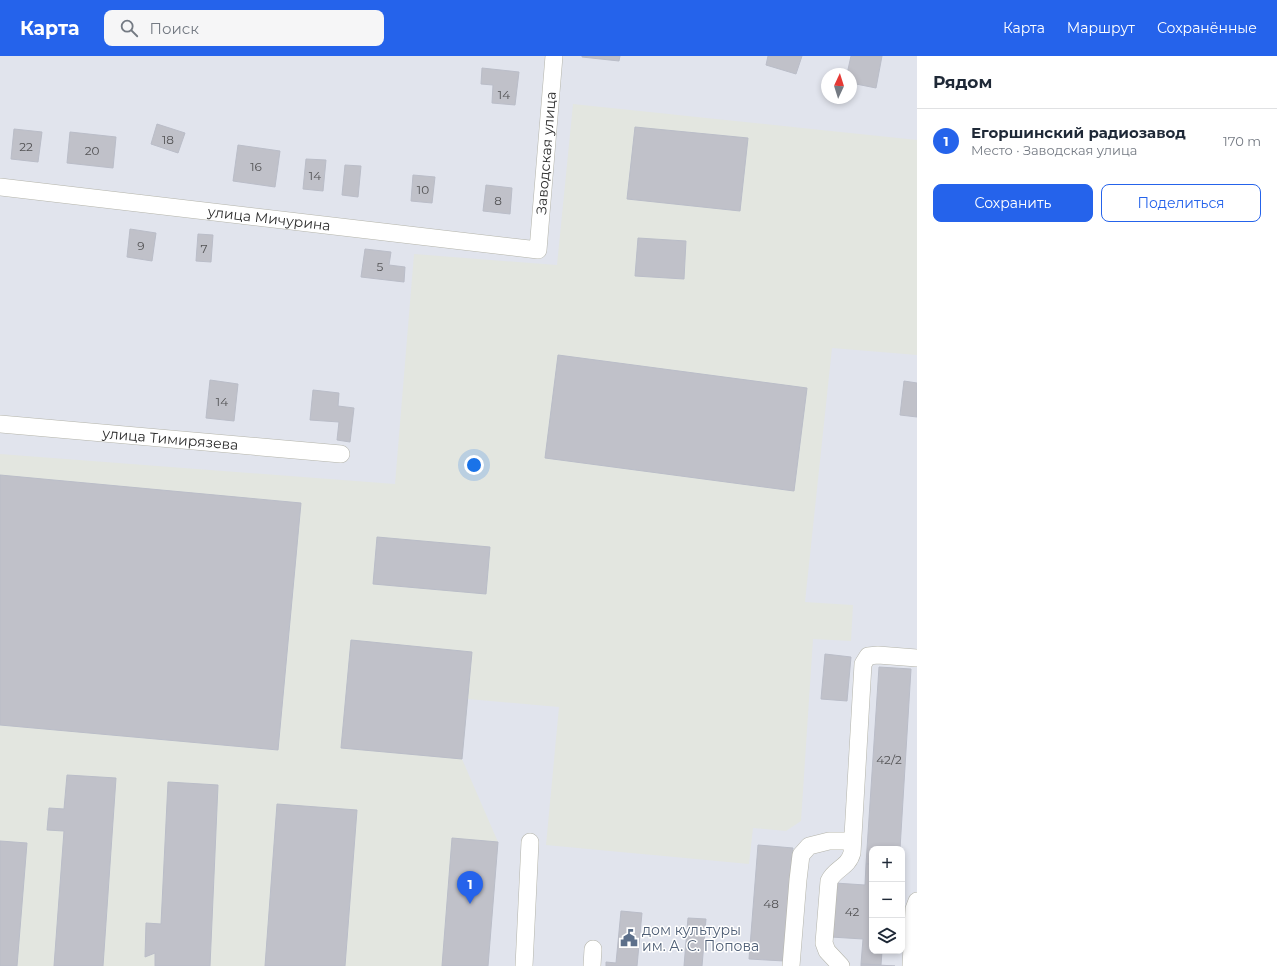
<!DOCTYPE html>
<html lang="ru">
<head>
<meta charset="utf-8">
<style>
	:root { --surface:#fff; --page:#f6f6f7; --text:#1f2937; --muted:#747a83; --line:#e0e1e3; --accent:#2563eb }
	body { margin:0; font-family:Montserrat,sans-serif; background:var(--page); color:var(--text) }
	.controls { position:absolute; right:12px; bottom:12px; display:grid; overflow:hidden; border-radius:8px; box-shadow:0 2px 6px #0003 }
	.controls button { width:36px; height:36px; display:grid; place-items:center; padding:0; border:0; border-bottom:1px solid var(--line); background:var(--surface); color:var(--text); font:20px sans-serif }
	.compass { position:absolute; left:821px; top:12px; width:36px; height:36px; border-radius:50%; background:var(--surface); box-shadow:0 2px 6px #0003; rotate:4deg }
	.you { position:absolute; left:474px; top:409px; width:14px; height:14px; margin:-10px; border:3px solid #fff; border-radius:50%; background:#1a73e8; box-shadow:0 0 0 6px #1a73e833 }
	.badge { display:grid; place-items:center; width:26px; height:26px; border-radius:50%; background:var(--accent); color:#fff; font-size:13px; font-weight:700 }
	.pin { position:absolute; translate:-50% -33px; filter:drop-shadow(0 1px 2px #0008) }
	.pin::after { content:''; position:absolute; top:21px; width:14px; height:12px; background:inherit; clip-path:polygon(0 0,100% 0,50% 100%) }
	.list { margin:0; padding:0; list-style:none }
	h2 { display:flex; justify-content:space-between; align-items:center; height:52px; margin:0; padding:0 16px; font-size:17px }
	h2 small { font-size:13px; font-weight:400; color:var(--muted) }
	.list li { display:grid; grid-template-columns:26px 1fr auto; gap:12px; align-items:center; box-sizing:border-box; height:64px; padding:0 16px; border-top:1px solid var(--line) }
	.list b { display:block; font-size:15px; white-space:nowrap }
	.list p { margin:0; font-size:13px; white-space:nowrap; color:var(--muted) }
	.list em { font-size:13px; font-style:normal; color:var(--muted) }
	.actions { display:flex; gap:8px; padding:12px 16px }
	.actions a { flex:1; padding:9px 0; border:1px solid var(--accent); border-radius:8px; text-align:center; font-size:14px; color:var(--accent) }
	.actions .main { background:var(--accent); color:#fff }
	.icon { flex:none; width:22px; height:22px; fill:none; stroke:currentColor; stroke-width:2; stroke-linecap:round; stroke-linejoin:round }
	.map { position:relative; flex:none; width:917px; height:910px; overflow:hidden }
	header { display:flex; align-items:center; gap:24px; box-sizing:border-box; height:56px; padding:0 20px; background:var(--accent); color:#fff }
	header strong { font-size:19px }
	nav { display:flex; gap:22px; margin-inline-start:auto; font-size:14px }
	.search { width:280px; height:36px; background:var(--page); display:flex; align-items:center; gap:10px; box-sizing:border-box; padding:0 14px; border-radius:8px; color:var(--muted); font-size:15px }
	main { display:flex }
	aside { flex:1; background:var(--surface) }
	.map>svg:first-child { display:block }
	.industrial { fill:#e3e6e0 }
	.building { fill:#c0c1c9; stroke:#babdc8 }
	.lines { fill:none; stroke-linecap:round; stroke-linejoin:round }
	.minor-casing { stroke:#b4b4aa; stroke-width:18 }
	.minor { stroke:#fff; stroke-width:17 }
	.labels { text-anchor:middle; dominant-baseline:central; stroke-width:3; stroke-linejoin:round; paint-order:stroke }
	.number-label { font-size:12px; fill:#525254 }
	.street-label { font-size:14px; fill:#2d2d2d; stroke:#fff }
	.service-label { font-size:14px; fill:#4e5e75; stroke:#fff; text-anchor:start }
</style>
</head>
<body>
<header>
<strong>Карта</strong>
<div class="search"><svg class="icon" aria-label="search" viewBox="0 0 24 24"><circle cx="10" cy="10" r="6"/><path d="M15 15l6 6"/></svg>Поиск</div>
<nav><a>Карта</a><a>Маршрут</a><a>Сохранённые</a></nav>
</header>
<main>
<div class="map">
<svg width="917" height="910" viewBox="0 0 917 910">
	<rect width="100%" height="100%" fill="#e1e4ed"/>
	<polygon class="industrial" points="573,48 917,84 917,299 832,292 805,546 853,549 851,585 813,583 801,765 786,775 753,772 749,808 546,789 559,651 468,643 462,703 498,786 488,910 0,910 0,398 395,428 414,198 557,209"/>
	<g class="building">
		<polygon points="582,0 620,0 619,5 582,1"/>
		<polygon points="768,0 802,0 796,18 766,9"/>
		<polygon points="851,0 882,0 876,32 851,27 851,18 847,18"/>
		<polygon points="482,12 519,16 515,49 492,47 493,29 481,28"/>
		<polygon points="157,68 185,77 178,97 151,88"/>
		<polygon points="635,71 748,82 740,155 627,143"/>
		<polygon points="14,73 42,76 38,106 11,103"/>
		<polygon points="70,76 116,81 113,112 67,107"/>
		<polygon points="238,89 280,95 275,131 233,125"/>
		<polygon points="306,103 326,104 323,135 303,133"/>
		<polygon points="345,109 361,110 358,141 342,139"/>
		<polygon points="413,119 435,121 432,147 411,145"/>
		<polygon points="486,129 512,132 510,158 483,155"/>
		<polygon points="130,173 156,177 152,205 127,201"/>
		<polygon points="198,178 213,179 211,206 196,205"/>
		<polygon points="638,182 686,185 684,223 635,220"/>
		<polygon points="365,193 391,196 389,209 405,211 404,226 361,221"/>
		<polygon points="558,299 807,332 794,435 545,402"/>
		<polygon points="210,324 238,328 234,365 206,362"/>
		<polygon points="904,325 917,327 917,361 900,359"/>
		<polygon points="313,334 339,337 338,350 354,352 350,386 337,384 339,366 310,364"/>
		<polygon points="0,419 301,447 278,694 0,669"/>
		<polygon points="377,481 490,491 486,538 373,528"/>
		<polygon points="351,584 472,596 462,703 341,692"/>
		<polygon points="825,598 851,601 847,645 821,643"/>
		<polygon points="879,611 911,613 900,793 872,793 872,808 866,808"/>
		<polygon points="67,719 116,722 103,910 54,910 64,775 47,774 49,752 64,753"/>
		<polygon points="168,726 218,729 210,910 155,910 155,897 145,901 146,867 161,868"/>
		<polygon points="277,748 357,754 345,910 265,910"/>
		<polygon points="452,782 498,786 488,910 442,910"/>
		<polygon points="0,785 27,787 17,910 0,910"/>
		<polygon points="758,789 793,792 784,905 749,903"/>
		<polygon points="866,808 872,808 872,895 882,895 881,909 861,908 863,883 831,881 835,827 865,829"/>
		<polygon points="621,855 642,857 637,910 606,910 606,906 616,907"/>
		<polygon points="688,862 706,863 702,910 684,910"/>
		<polygon points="861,908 895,910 861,910"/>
	</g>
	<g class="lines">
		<g class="minor-casing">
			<g id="minor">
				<path id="s1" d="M0,131L538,194L554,0"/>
				<path id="s2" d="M0,368L341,398"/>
				<polyline points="524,910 530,786"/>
				<polyline points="592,910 593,893"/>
				<polyline points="791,910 798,824 801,799 809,790 829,785 852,785"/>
				<path d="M841,910L827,895L824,887L829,825C835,812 848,812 852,797L863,608L868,600L878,599L917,602"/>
				<polyline points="911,910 914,853 917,845"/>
			</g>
		</g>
		<use href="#minor" class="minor"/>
	</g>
	<defs>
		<g id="civic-bare" transform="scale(1.38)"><path d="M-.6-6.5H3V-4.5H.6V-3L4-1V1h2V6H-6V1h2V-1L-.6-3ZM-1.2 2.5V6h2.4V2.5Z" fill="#5c6f8a" stroke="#fff" stroke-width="2.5" paint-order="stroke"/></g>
	</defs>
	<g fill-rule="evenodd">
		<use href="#civic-bare" x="629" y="882"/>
	</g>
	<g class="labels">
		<g class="number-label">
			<text x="504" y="38">14</text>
			<text x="168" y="83">18</text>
			<text x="26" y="90">22</text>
			<text x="92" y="94">20</text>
			<text x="256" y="110">16</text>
			<text x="315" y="119">14</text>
			<text x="423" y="133">10</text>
			<text x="498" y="144">8</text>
			<text x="141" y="189">9</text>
			<text x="204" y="192">7</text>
			<text x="380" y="210">5</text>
			<text x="222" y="345">14</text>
			<text x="889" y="703">42/2</text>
			<text x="771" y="847">48</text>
			<text x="852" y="855">42</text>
		</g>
		<g class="street-label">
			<text stroke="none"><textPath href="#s1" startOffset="639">Заводская улица</textPath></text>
			<text stroke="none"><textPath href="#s1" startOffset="271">улица Мичурина</textPath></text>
			<text stroke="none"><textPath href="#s2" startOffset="171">улица Тимирязева</textPath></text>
		</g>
		<g class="service-label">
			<text x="642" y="874">дом культуры<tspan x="642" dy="16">им. А. С. Попова</tspan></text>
		</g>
	</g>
</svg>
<div class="controls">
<button>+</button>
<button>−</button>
<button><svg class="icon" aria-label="layers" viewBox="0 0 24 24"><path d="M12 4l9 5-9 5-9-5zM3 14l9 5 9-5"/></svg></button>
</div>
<svg class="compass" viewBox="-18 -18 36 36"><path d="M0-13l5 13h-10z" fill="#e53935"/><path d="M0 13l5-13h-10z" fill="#747a83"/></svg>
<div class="you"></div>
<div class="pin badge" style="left:470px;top:848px">1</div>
</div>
<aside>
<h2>Рядом<small></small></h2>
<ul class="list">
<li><span class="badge">1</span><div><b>Егоршинский радиозавод</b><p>Место · Заводская улица</p></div><em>170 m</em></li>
</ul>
<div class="actions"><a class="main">Сохранить</a><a>Поделиться</a></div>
</aside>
</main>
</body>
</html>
